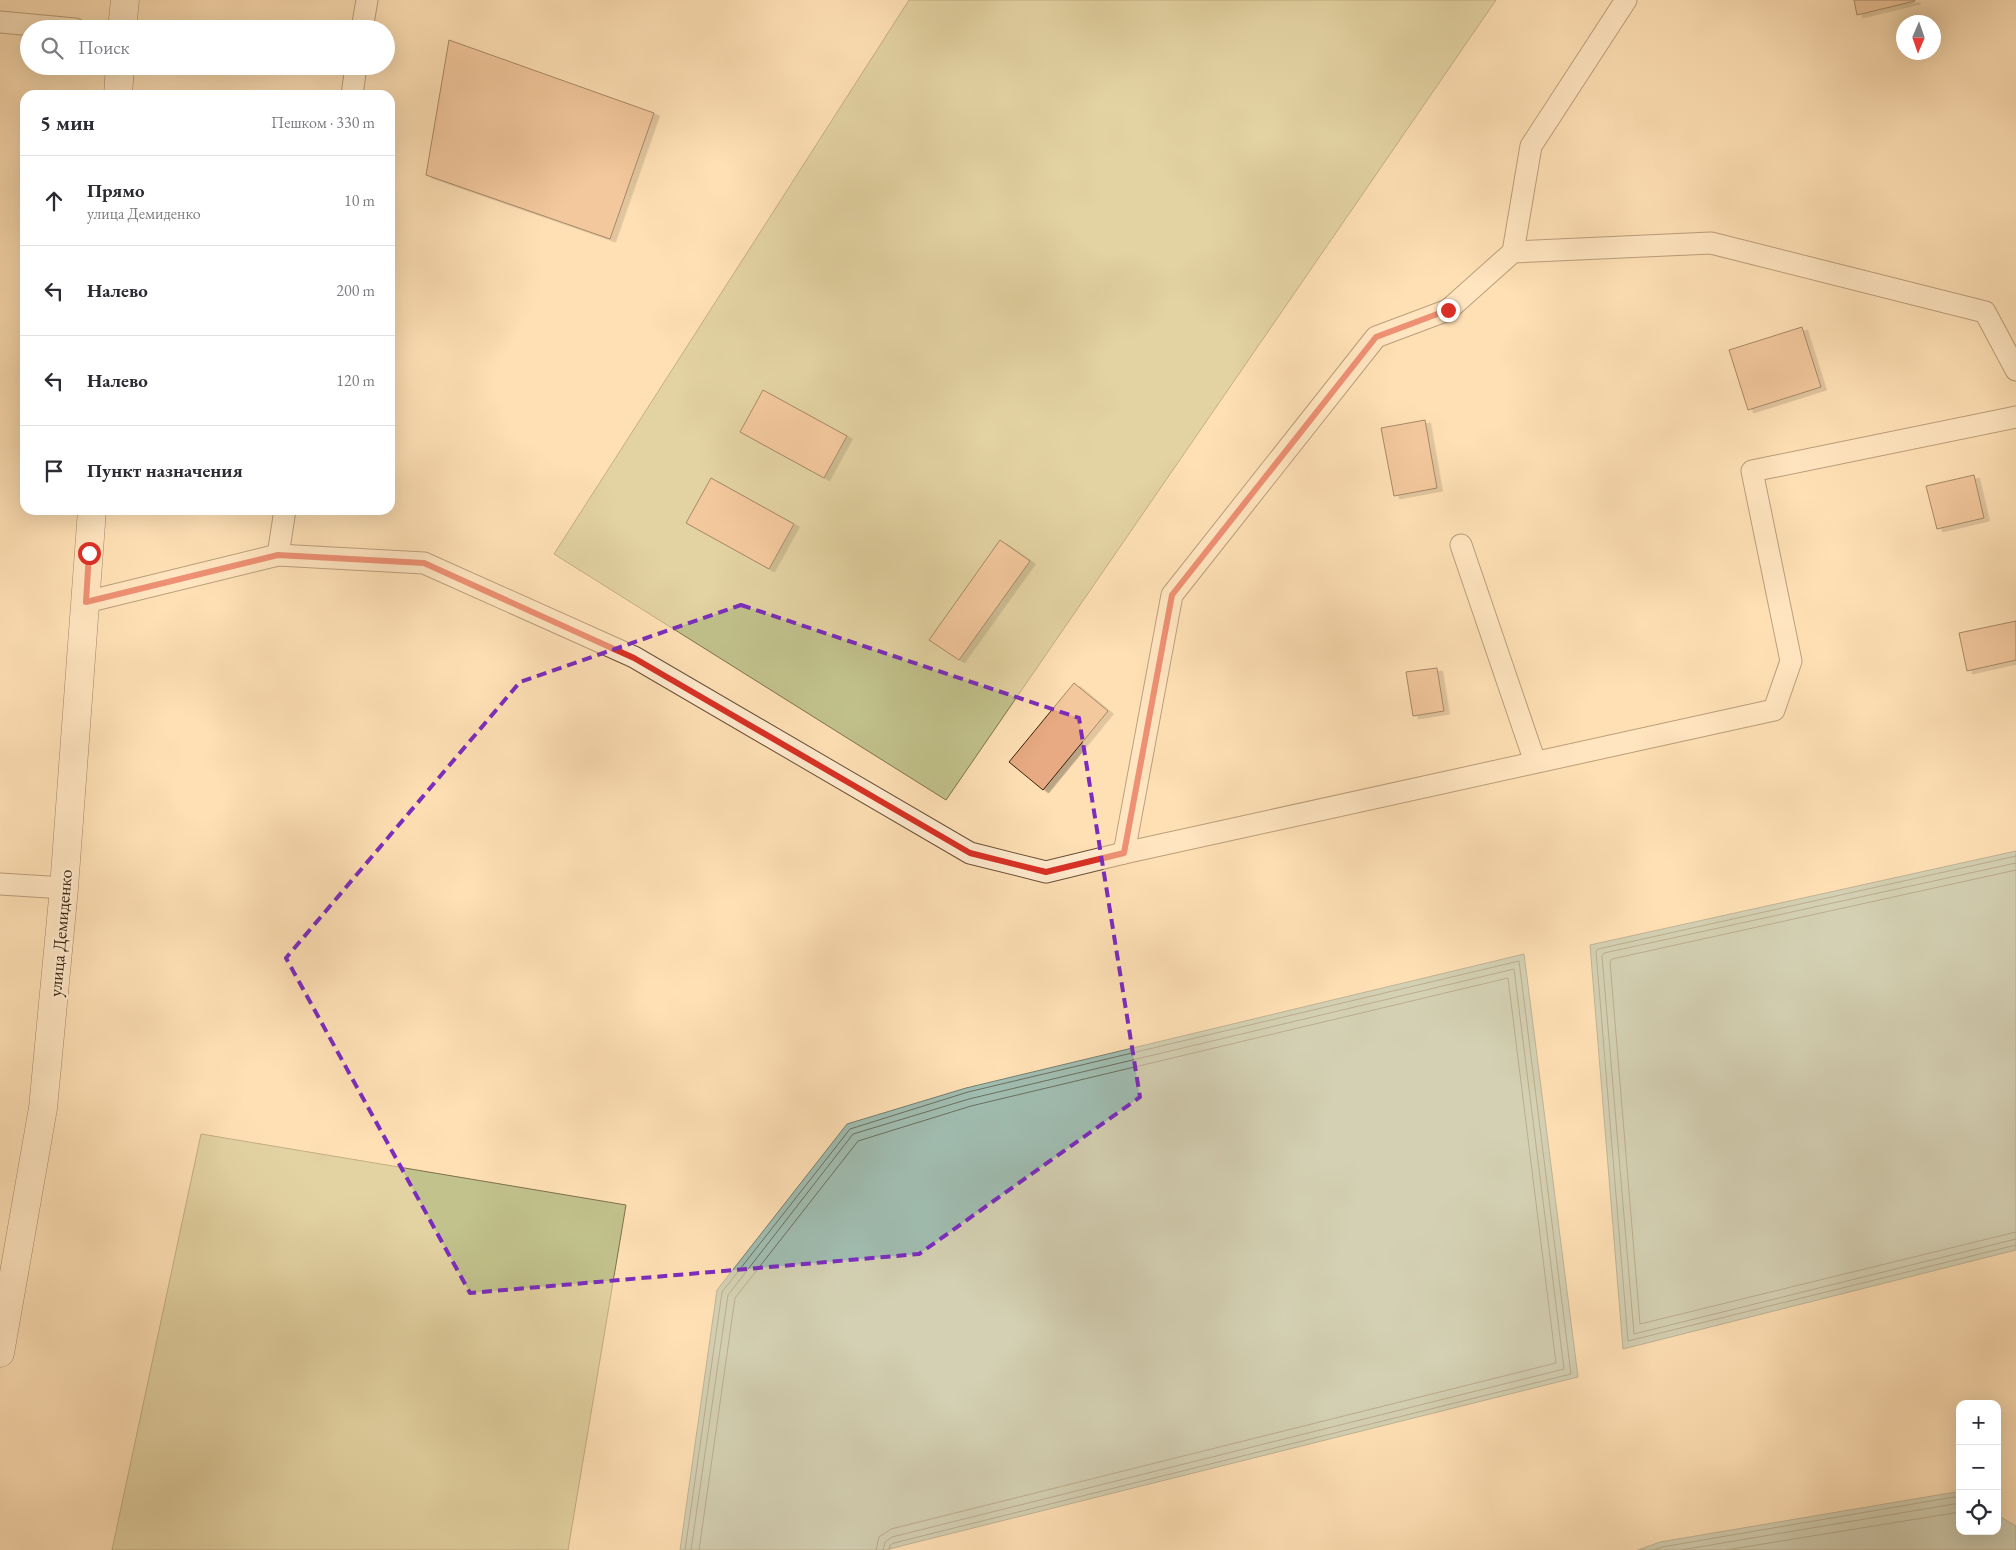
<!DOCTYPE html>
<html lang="ru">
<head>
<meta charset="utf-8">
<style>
	:root { --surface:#fff; --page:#f2f2f3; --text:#2b2b33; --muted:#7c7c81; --line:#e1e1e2 }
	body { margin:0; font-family:"EB Garamond",serif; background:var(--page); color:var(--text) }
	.controls { position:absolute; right:15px; bottom:15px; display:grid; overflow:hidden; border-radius:10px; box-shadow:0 5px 20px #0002 }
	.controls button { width:45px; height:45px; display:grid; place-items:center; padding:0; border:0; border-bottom:1px solid var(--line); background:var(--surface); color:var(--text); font:25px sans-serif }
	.compass { position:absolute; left:1896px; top:15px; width:45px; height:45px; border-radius:50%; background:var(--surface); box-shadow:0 5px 20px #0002; rotate:182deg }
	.stop { position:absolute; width:15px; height:15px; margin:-11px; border:4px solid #d93025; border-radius:50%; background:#fff }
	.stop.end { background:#d93025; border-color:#fff; box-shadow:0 1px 5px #0008 }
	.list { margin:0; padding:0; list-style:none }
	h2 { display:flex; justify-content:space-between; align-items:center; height:65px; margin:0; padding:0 20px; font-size:21px }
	h2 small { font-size:16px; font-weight:400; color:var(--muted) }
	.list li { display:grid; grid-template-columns:32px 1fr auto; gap:15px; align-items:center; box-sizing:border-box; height:90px; padding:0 20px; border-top:1px solid var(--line) }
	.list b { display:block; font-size:19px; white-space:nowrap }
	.list p { margin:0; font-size:16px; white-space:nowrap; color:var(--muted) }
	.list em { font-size:16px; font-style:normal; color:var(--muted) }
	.icon { flex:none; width:28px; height:28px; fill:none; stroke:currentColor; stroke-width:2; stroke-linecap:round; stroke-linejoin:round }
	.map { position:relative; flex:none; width:2016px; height:1550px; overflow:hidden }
	.search { position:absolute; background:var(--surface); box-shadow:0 5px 20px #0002; left:20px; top:20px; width:375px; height:55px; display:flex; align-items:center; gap:12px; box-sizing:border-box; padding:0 18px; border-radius:28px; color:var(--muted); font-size:19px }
	.panel { position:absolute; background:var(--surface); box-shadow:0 5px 20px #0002; left:20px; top:90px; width:375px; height:425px; border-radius:15px }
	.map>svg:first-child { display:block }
	.green { fill:#c2c28c; stroke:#7d714c }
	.water { fill:#a0bdb1; stroke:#767e6f }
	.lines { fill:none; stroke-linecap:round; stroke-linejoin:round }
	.shore { stroke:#6c6e5e; stroke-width:1 }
	.building { fill:#e7aa82; stroke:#38200b; filter:url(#shadow) }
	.lane-casing { stroke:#6a5036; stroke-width:23 }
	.secondary-casing { stroke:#38200b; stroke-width:29 }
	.lane { stroke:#ffebcf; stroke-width:21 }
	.secondary { stroke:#ffebcf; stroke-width:28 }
	.route { stroke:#d93025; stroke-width:6 }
	.marked { fill:none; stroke:#7b2cbf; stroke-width:4; stroke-dasharray:10 6; stroke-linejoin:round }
	.labels { text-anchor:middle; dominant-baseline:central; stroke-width:5; stroke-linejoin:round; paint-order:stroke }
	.street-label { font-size:18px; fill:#38200b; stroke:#ffebcf }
</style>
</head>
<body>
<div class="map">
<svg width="2016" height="1550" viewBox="0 0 2016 1550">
	<defs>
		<filter id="shadow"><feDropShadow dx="5.5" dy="3" stdDeviation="0" flood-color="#0004"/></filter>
	</defs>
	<rect width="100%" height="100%" fill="#ffe0b5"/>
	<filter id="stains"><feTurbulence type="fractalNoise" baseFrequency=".004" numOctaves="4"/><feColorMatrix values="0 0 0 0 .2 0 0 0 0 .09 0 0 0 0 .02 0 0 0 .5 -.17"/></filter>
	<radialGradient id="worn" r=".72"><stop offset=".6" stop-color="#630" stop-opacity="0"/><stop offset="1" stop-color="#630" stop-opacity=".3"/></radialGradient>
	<g class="green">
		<polygon points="909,0 1496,0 946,800 554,554"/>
		<polygon points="201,1134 626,1205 568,1550 112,1550"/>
	</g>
	<g class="water">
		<polygon points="2016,851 2016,1250 1623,1349 1590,945"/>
		<polygon points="1524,954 1578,1377 885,1550 680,1550 717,1290 847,1124 966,1088"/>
		<polygon points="1956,1492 1960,1494 1960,1531 1997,1531 1997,1515 2016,1526 2016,1550 1638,1550 1660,1542"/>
	</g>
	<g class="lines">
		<g class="shore">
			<polyline points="2016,856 1598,949 1596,951 1628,1341 2016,1245"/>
			<polyline points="2016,863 1604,953 1602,956 1634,1334 2016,1239"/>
			<polyline points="2016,870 1612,959 1610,962 1640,1324 2016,1232"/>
			<polyline points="685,1550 722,1292 850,1129 968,1092 1519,961 1571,1374 894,1543 890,1545 889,1550"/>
			<polyline points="691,1550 728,1295 853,1134 969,1099 1514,969 1564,1369 892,1537 885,1542 883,1550"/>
			<polyline points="699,1550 735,1298 858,1141 971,1106 1508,978 1556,1363 891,1529 879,1537 876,1550"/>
			<polyline points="1653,1550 1662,1547 1954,1497 1960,1498"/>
			<polyline points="1681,1550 1954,1504 1960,1504"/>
			<polyline points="1726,1550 1960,1512"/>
		</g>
	</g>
	<g class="building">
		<polygon points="1854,0 1915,0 1915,1 1857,15"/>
		<polygon points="449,40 654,113 610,239 426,175"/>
		<polygon points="1802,327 1821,387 1748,410 1729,350"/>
		<polygon points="763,390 847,436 824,478 740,432"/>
		<polygon points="1425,420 1437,488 1394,496 1381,428"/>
		<polygon points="1974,475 1984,518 1937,529 1926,486"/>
		<polygon points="711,478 794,524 769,569 686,523"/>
		<polygon points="1000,540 1030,561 959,660 929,640"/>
		<polygon points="2016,621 2016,660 1967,671 1959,633"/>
		<polygon points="1437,668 1444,711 1413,716 1406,672"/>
		<polygon points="1074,683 1108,711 1043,790 1009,762"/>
	</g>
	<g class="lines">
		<g class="lane-casing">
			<g id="lane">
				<polyline points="1626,0 1531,146 1513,252 1711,243 1985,312 2016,370"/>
				<polyline points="0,22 75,29"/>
				<polyline points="362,29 367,0"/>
				<polyline points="352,95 356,66"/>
				<polyline points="1513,252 1448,310 1376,337 1172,595 1124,853 1774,710 1791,661 1752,471 2016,417"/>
				<polyline points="1461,545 1535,762"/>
				<polyline points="278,555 285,510"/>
				<polyline points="86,602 278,555 424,563 634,657 970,853 1046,872 1124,853"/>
				<polyline points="0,884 64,888"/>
			</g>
		</g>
		<g class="secondary-casing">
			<g id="secondary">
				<polyline points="122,29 125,0"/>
				<polyline points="118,95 120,66"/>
				<polyline points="0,1353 43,1108 64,888 92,510"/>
			</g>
		</g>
		<use href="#lane" class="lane"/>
		<use href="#secondary" class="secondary"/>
	</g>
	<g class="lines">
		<polyline class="route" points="89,553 86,602 278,555 424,563 634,658 970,853 1046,872 1124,853 1172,595 1376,337 1448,310"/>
	</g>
	<path d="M0 0H2016V1550H0ZM741,605L1079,718L1140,1097L919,1254L470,1293L286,958L520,682Z" fill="#ffe0b5" fill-opacity=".55" fill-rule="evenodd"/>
	<path class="marked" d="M741,605L1079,718L1140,1097L919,1254L470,1293L286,958L520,682Z"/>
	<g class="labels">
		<g class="street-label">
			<text transform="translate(60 933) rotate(-85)">улица Демиденко</text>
		</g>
	</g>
	<rect width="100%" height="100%" filter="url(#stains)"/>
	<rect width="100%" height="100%" fill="url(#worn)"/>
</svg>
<div class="controls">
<button>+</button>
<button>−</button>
<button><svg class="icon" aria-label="locate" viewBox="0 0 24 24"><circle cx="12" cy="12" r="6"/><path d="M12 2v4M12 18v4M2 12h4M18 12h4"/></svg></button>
</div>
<svg class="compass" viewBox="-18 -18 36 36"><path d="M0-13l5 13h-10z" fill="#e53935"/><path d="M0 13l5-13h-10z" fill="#7c7c81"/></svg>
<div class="stop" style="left:89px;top:553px"></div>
<div class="stop end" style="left:1448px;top:310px"></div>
<div class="search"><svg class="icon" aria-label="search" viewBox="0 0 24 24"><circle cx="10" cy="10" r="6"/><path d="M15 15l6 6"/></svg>Поиск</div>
<section class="panel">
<h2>5 мин<small>Пешком · 330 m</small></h2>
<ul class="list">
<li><svg class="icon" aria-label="ahead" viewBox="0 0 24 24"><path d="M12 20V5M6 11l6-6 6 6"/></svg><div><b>Прямо</b><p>улица Демиденко</p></div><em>10 m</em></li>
<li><svg class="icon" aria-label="left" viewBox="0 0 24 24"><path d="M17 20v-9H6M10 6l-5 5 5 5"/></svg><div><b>Налево</b></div><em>200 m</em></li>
<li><svg class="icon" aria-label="left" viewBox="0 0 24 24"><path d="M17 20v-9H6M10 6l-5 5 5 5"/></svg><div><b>Налево</b></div><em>120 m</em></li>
<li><svg class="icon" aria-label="arrive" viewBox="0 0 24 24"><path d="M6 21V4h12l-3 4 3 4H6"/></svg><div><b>Пункт назначения</b></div></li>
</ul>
</section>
</div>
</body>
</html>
